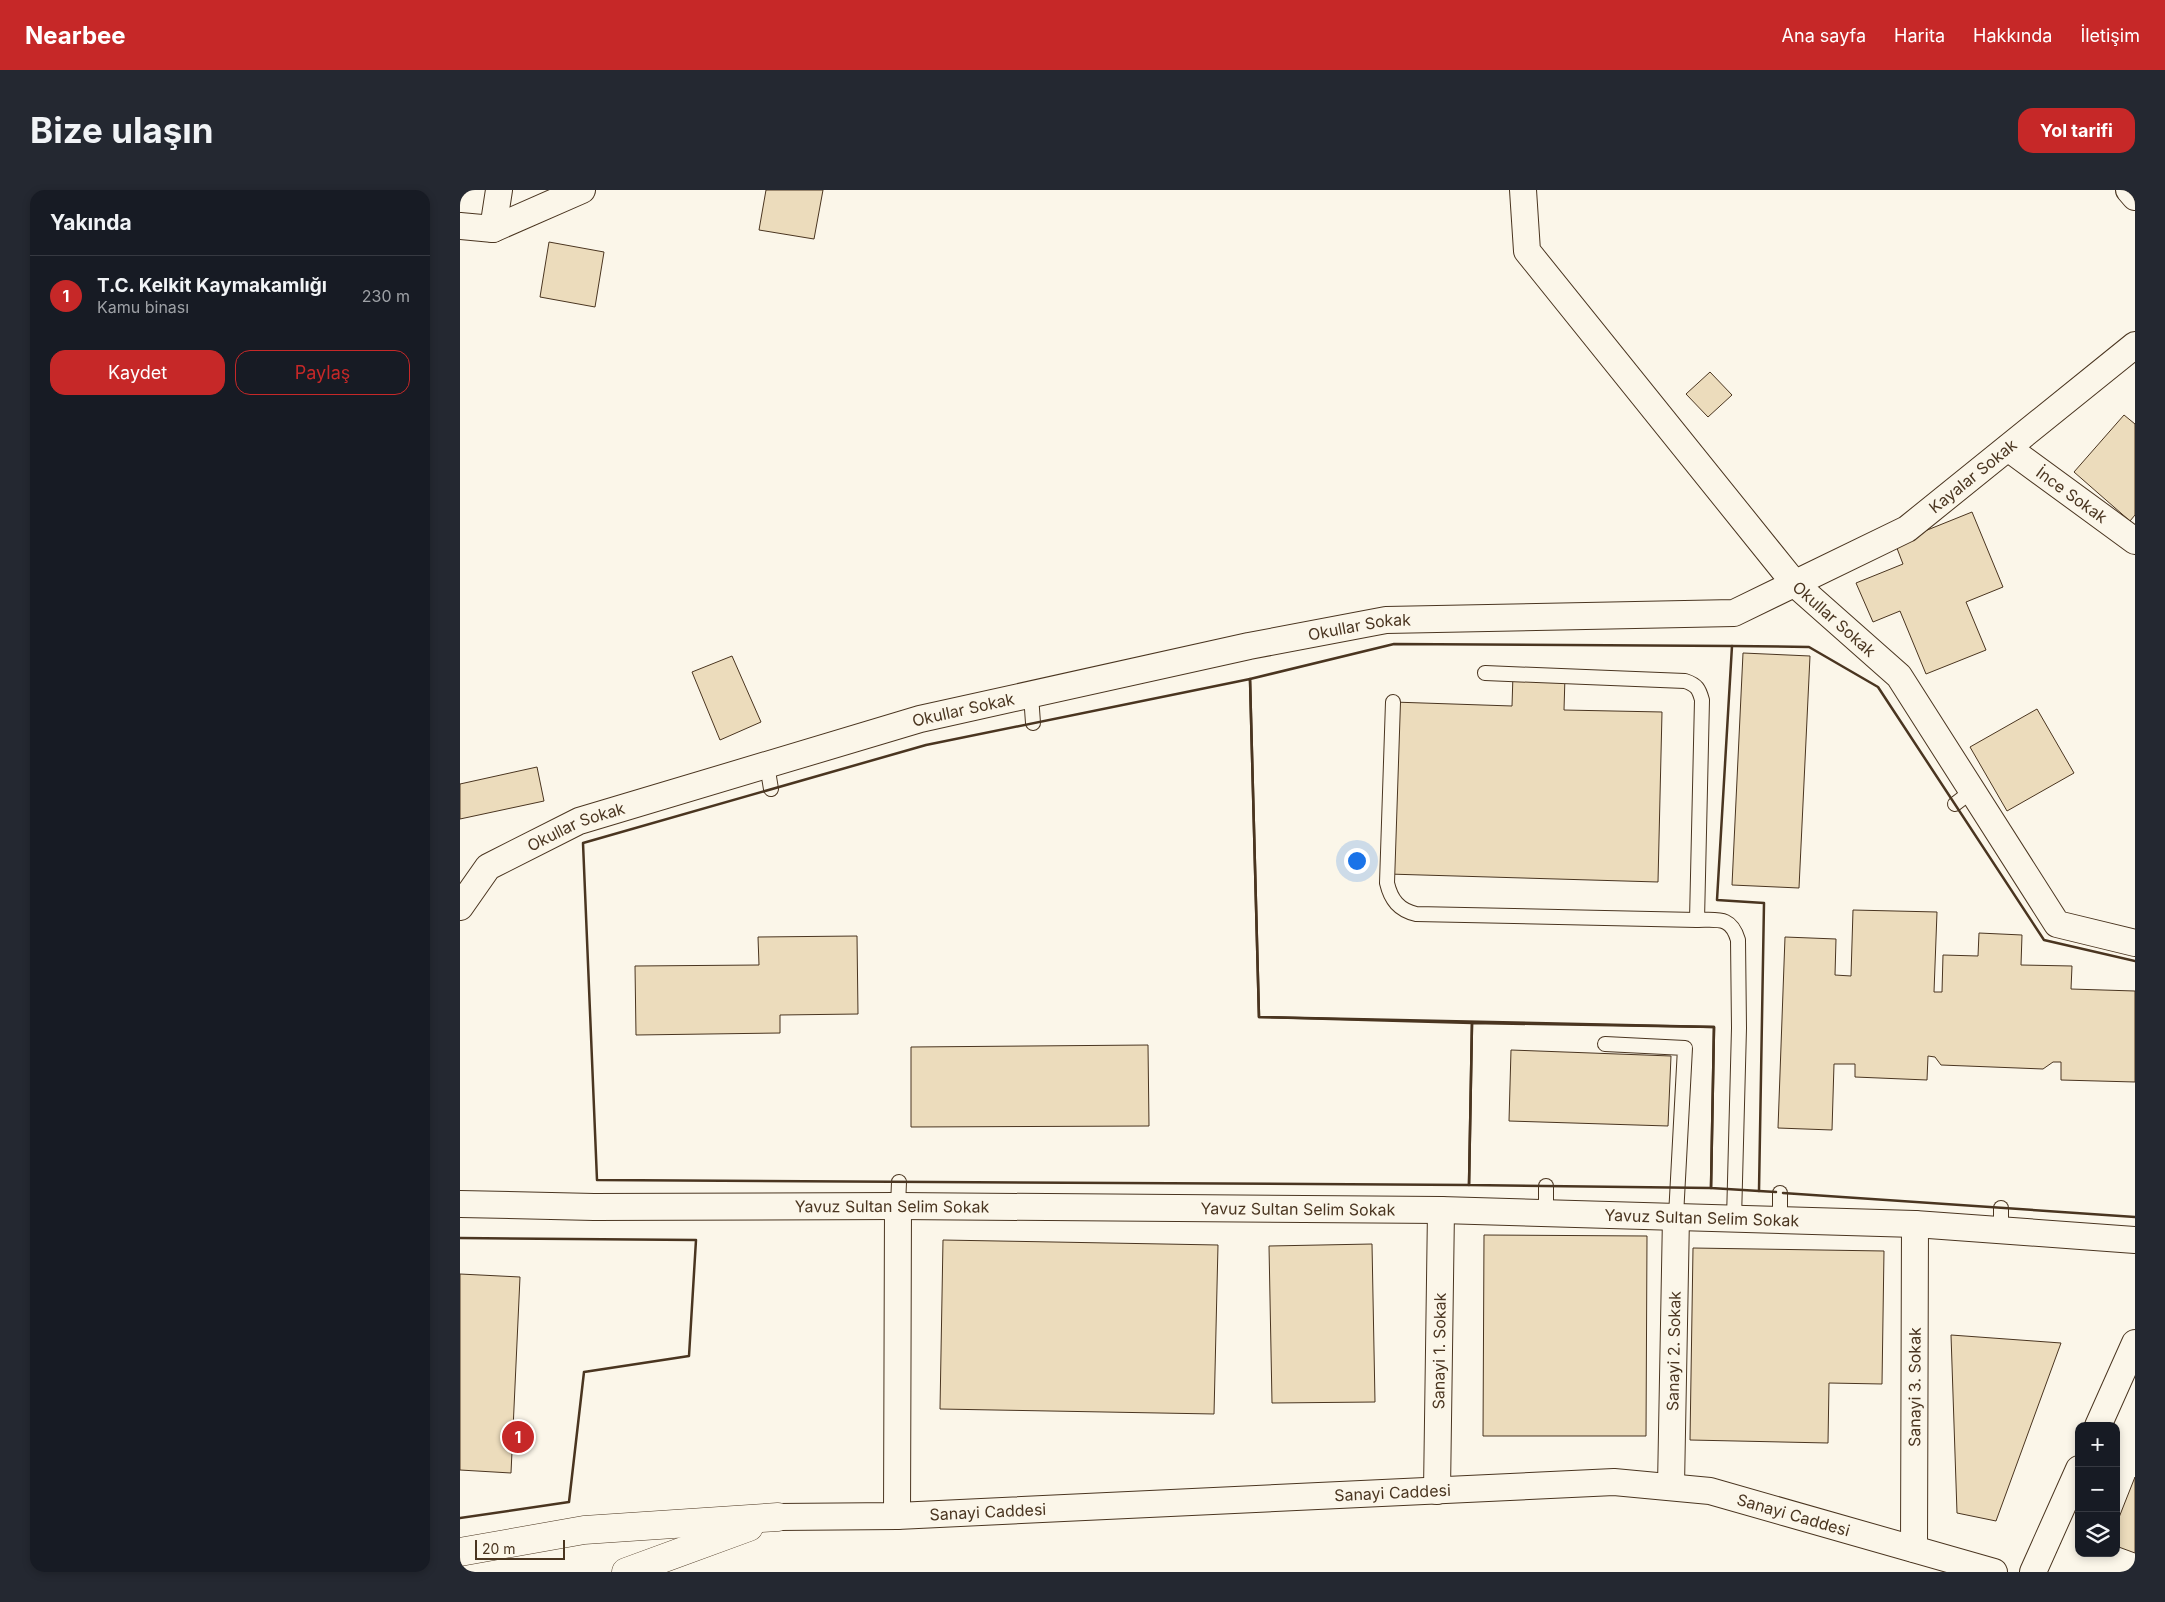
<!DOCTYPE html>
<html lang="tr">
<head>
<meta charset="utf-8">
<style>
	:root { --surface:#171b24; --page:#242831; --text:#f1f3f6; --muted:#9ea1a6; --line:#363941; --accent:#c62828 }
	body { margin:0; font-family:Inter,sans-serif; background:var(--page); color:var(--text) }
	.controls { position:absolute; right:15px; bottom:15px; display:grid; overflow:hidden; border-radius:10px; box-shadow:0 2px 8px #0003 }
	.controls button { width:45px; height:45px; display:grid; place-items:center; padding:0; border:0; border-bottom:1px solid var(--line); background:var(--surface); color:var(--text); font:25px sans-serif }
	.scale { position:absolute; left:15px; bottom:12px; width:90px; box-sizing:border-box; padding-left:5px; border:2px solid #4a3520; border-top:0; font-size:14px; line-height:18px; white-space:nowrap; color:#4a3520; -webkit-text-stroke:4px #fbf6e9; paint-order:stroke }
	.you { position:absolute; left:896px; top:670px; width:18px; height:18px; margin:-12px; border:4px solid #fff; border-radius:50%; background:#1a73e8; box-shadow:0 0 0 8px #1a73e833 }
	.badge { display:grid; place-items:center; width:32px; height:32px; border-radius:50%; background:var(--accent); color:#fff; font-size:16px; font-weight:700 }
	.pin { position:absolute; translate:-50% -50%; border:2px solid #fff; box-shadow:0 1px 5px #0006 }
	.list { margin:0; padding:0; list-style:none }
	h2 { display:flex; justify-content:space-between; align-items:center; height:65px; margin:0; padding:0 20px; font-size:21px }
	h2 small { font-size:16px; font-weight:400; color:var(--muted) }
	.list li { display:grid; grid-template-columns:32px 1fr auto; gap:15px; align-items:center; box-sizing:border-box; height:80px; padding:0 20px; border-top:1px solid var(--line) }
	.list b { display:block; font-size:19px; white-space:nowrap }
	.list p { margin:0; font-size:16px; white-space:nowrap; color:var(--muted) }
	.list em { font-size:16px; font-style:normal; color:var(--muted) }
	.actions { display:flex; gap:10px; padding:15px 20px }
	.actions a { flex:1; padding:11px 0; border:1px solid var(--accent); border-radius:15px; text-align:center; font-size:18px; color:var(--accent) }
	.actions .main { background:var(--accent); color:#fff }
	.icon { flex:none; width:28px; height:28px; fill:none; stroke:currentColor; stroke-width:2; stroke-linecap:round; stroke-linejoin:round }
	.map { position:relative; flex:none; width:1675px; height:1382px; overflow:hidden; border-radius:15px }
	header { display:flex; align-items:center; gap:30px; box-sizing:border-box; height:70px; padding:0 25px; background:var(--accent); color:#fff }
	header strong { font-size:24px }
	nav { display:flex; gap:28px; margin-inline-start:auto; font-size:18px }
	.intro { display:flex; align-items:center; justify-content:space-between; box-sizing:border-box; height:120px; padding:0 30px }
	h1 { margin:0; font-size:35px }
	.button { padding:12px 22px; border-radius:15px; background:var(--accent); color:#fff; font-size:18px; font-weight:700 }
	main { display:flex; gap:30px; padding:0 30px }
	aside { flex:1; background:var(--surface); border-radius:15px; box-shadow:0 2px 8px #0003 }
	.map>svg:first-child { display:block }
	.building { fill:#ecdcbc; stroke:#4a3520 }
	.lines { fill:none; stroke-linecap:round; stroke-linejoin:round }
	.service-casing { stroke:#4a3520; stroke-width:16 }
	.minor-casing { stroke:#4a3520; stroke-width:28 }
	.secondary-casing { stroke:#4a3520; stroke-width:29 }
	.service { stroke:#fbf6e9; stroke-width:14 }
	.minor { stroke:#fbf6e9; stroke-width:26 }
	.secondary { stroke:#fbf6e9; stroke-width:28 }
	.wall { stroke:#4a3520; stroke-width:2.5 }
	.labels { text-anchor:middle; dominant-baseline:central; stroke-width:4; stroke-linejoin:round; paint-order:stroke }
	.street-label { font-size:16px; fill:#4a3520; stroke:#fbf6e9 }
</style>
</head>
<body>
<header>
<strong>Nearbee</strong>
<nav><a>Ana sayfa</a><a>Harita</a><a>Hakkında</a><a>İletişim</a></nav>
</header>
<div class="intro"><h1>Bize ulaşın</h1><a class="button">Yol tarifi</a></div>
<main>
<aside>
<h2>Yakında<small></small></h2>
<ul class="list">
<li><span class="badge">1</span><div><b>T.C. Kelkit Kaymakamlığı</b><p>Kamu binası</p></div><em>230 m</em></li>
</ul>
<div class="actions"><a class="main">Kaydet</a><a>Paylaş</a></div>
</aside>
<div class="map">
<svg width="1675" height="1382" viewBox="0 0 1675 1382">
	<rect width="100%" height="100%" fill="#fbf6e9"/>
	<g class="building">
		<polygon points="306,0 363,0 354,49 299,40"/>
		<polygon points="89,52 144,62 135,117 80,107"/>
		<polygon points="1250,182 1272,205 1248,227 1226,204"/>
		<polygon points="1664,225 1675,234 1675,325 1670,331 1614,282"/>
		<polygon points="1512,322 1543,397 1506,412 1526,460 1466,484 1440,421 1413,432 1396,393 1443,374 1435,353"/>
		<polygon points="1283,463 1350,466 1339,698 1272,695"/>
		<polygon points="272,466 301,532 260,550 232,482"/>
		<polygon points="1053,484 1105,486 1104,520 1202,522 1198,692 928,684 933,512 1052,516"/>
		<polygon points="1577,519 1614,583 1547,621 1510,557"/>
		<polygon points="77,577 84,611 0,629 0,594"/>
		<polygon points="1393,720 1477,722 1474,802 1482,802 1483,765 1518,766 1519,743 1562,745 1561,775 1612,776 1611,799 1675,801 1675,892 1601,890 1601,872 1593,872 1583,879 1481,875 1475,867 1468,866 1467,890 1395,887 1395,874 1374,874 1372,940 1318,938 1325,747 1376,749 1375,785 1391,786"/>
		<polygon points="397,746 398,824 320,825 320,843 176,845 175,776 299,775 298,747"/>
		<polygon points="688,855 689,936 451,937 451,857"/>
		<polygon points="1051,860 1211,866 1208,936 1049,931"/>
		<polygon points="1024,1045 1187,1046 1186,1246 1023,1246"/>
		<polygon points="483,1050 758,1055 754,1224 480,1219"/>
		<polygon points="912,1054 915,1212 812,1213 809,1056"/>
		<polygon points="1233,1058 1424,1061 1422,1194 1369,1193 1368,1253 1230,1250"/>
		<polygon points="0,1084 60,1087 51,1283 0,1280"/>
		<polygon points="1491,1145 1601,1153 1536,1331 1497,1323"/>
		<polygon points="1675,1287 1675,1363 1656,1356 1656,1335"/>
	</g>
	<g class="lines">
		<g class="service-casing">
			<g id="service">
				<path d="M1025,483L1225,491C1237,495 1239,499 1242,510L1237,730C1258,730 1271,726 1278,750L1279,838L1274,1029"/>
				<polyline points="571,505 573,533"/>
				<path d="M933,512L927,693C931,710 939,720 956,724L1237,730"/>
				<polyline points="307,575 311,599"/>
				<polyline points="1495,614 1512,601"/>
				<polyline points="1145,854 1225,858 1216,1026"/>
				<polyline points="1320,1003 1320,1031"/>
				<polyline points="438,1016 439,992"/>
				<polyline points="1086,1023 1086,996"/>
				<polyline points="1541,1040 1541,1018"/>
			</g>
		</g>
		<g class="minor-casing">
			<g id="minor">
				<path id="s1" d="M1063,0L1067,61L1335,394L1439,486L1597,734L1675,753"/>
				<polyline points="1669,0 1675,7"/>
				<polyline points="0,36 33,39 122,0"/>
				<polyline points="33,39 39,0"/>
				<path id="s2" d="M1548,258L1675,351"/>
				<path id="s3" d="M0,717L28,677L119,631L460,529L789,456L926,430L1274,423L1447,339L1675,155"/>
				<path id="s4" d="M0,1014L134,1017L438,1016L981,1020L1455,1034L1675,1050"/>
				<polyline points="1638,1236 1675,1153"/>
				<path id="s5" d="M1211,1296L1216,1026"/>
				<path id="s6" d="M977,1301L981,1020"/>
				<polyline points="437,1326 438,1016"/>
				<path id="s7" d="M318,1327L437,1326L1154,1292L1250,1301L1534,1382"/>
				<path id="s8" d="M1454,1359L1455,1034"/>
				<polyline points="1573,1382 1619,1279"/>
			</g>
		</g>
		<g class="secondary-casing">
			<g id="secondary">
				<polyline points="0,1362 124,1340 318,1327"/>
				<polyline points="166,1382 289,1337"/>
			</g>
		</g>
		<use href="#service" class="service"/>
		<use href="#minor" class="minor"/>
		<use href="#secondary" class="secondary"/>
		<g class="wall">
			<polygon points="934,454 1272,456 1257,710 1304,713 1299,1001 1251,998 1254,837 799,827 790,489"/>
			<polyline points="1272,456 1349,457 1418,497 1584,750 1675,771"/>
			<polygon points="790,489 799,827 1012,833 1009,995 137,990 123,653 466,555"/>
			<polygon points="1012,833 1254,837 1251,998 1009,995"/>
			<polyline points="1299,1001 1316,1002"/>
			<polyline points="1323,1003 1675,1027"/>
			<polyline points="0,1048 236,1050 229,1166 124,1182 109,1312 0,1328"/>
		</g>
	</g>
	<g class="labels">
		<g class="street-label">
			<text stroke="none"><textPath href="#s3" startOffset="1608">Kayalar Sokak</textPath></text>
			<text stroke="none"><textPath href="#s2" startOffset="79">İnce Sokak</textPath></text>
			<text stroke="none"><textPath href="#s1" startOffset="541">Okullar Sokak</textPath></text>
			<text stroke="none"><textPath href="#s3" startOffset="956">Okullar Sokak</textPath></text>
			<text stroke="none"><textPath href="#s3" startOffset="551">Okullar Sokak</textPath></text>
			<text stroke="none"><textPath href="#s3" startOffset="146">Okullar Sokak</textPath></text>
			<text stroke="none"><textPath href="#s4" startOffset="432">Yavuz Sultan Selim Sokak</textPath></text>
			<text stroke="none"><textPath href="#s4" startOffset="838">Yavuz Sultan Selim Sokak</textPath></text>
			<text stroke="none"><textPath href="#s4" startOffset="1242">Yavuz Sultan Selim Sokak</textPath></text>
			<text stroke="none"><textPath href="#s6" startOffset="140">Sanayi 1. Sokak</textPath></text>
			<text stroke="none"><textPath href="#s5" startOffset="135">Sanayi 2. Sokak</textPath></text>
			<text stroke="none"><textPath href="#s8" startOffset="162">Sanayi 3. Sokak</textPath></text>
			<text stroke="none"><textPath href="#s7" startOffset="615">Sanayi Caddesi</textPath></text>
			<text stroke="none"><textPath href="#s7" startOffset="210">Sanayi Caddesi</textPath></text>
			<text stroke="none"><textPath href="#s7" startOffset="1020">Sanayi Caddesi</textPath></text>
		</g>
	</g>
</svg>
<div class="controls">
<button>+</button>
<button>−</button>
<button><svg class="icon" aria-label="layers" viewBox="0 0 24 24"><path d="M12 4l9 5-9 5-9-5zM3 14l9 5 9-5"/></svg></button>
</div>
<div class="scale">20 m</div>
<div class="you"></div>
<div class="pin badge" style="left:58px;top:1247px">1</div>
</div>
</main>
</body>
</html>
